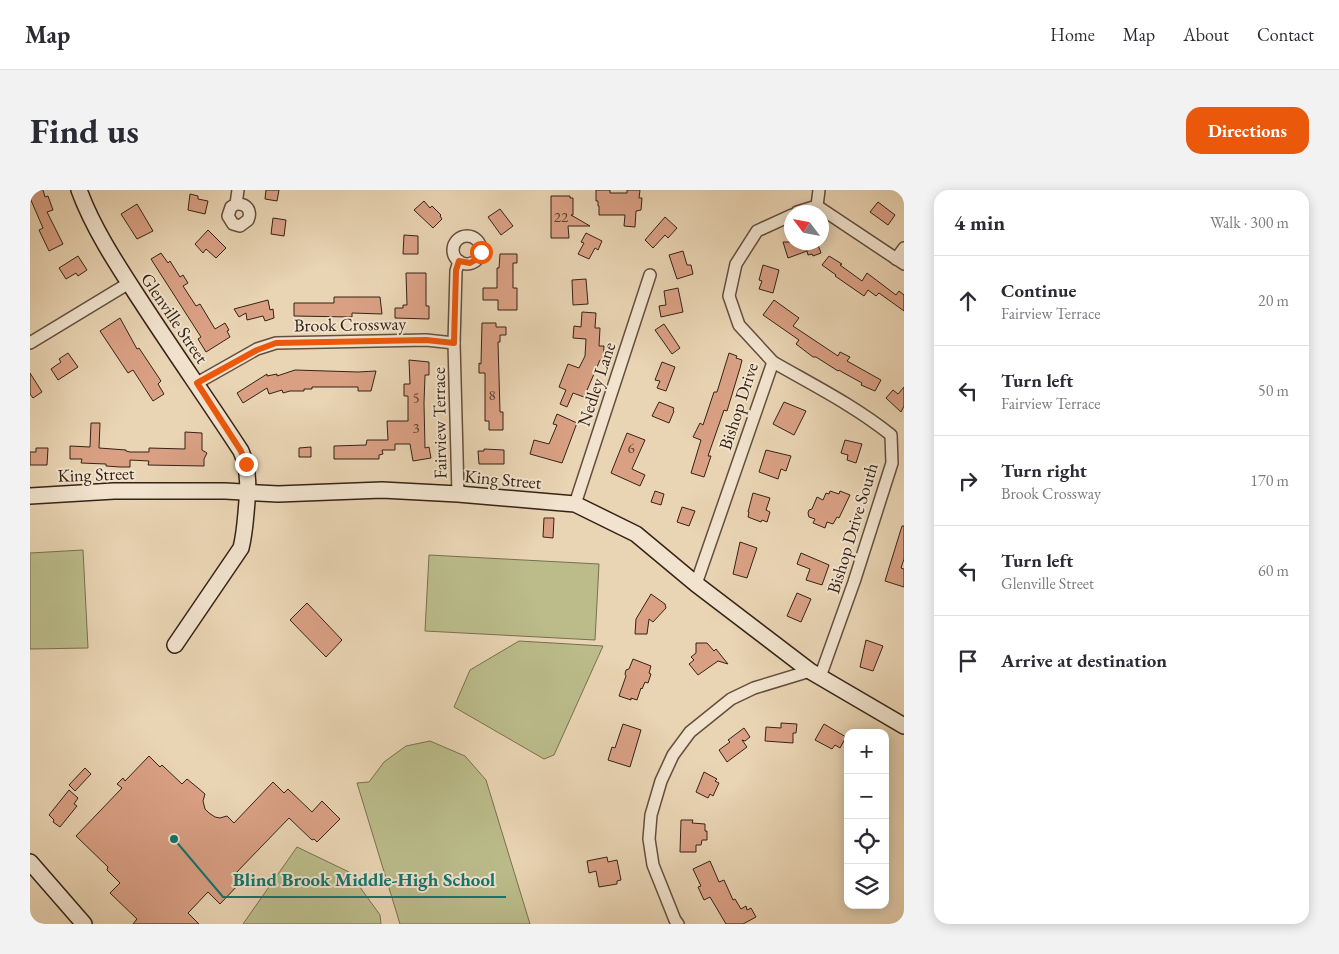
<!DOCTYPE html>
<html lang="en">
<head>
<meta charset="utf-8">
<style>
	:root { --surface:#fff; --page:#f2f2f3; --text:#2b2b33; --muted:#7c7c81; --line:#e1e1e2; --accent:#ea580c }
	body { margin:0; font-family:"EB Garamond",serif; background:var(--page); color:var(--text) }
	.controls { position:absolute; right:15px; bottom:15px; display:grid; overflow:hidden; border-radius:10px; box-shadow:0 2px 12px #0003 }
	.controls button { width:45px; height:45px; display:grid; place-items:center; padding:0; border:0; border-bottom:1px solid var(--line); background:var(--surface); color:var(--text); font:25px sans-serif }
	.compass { position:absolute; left:754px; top:15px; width:45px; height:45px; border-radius:50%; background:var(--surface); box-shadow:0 2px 12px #0003; rotate:302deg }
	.stop { position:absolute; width:15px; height:15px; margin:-11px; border:4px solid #ea580c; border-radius:50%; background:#fff }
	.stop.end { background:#ea580c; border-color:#fff; box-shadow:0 1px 5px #0008 }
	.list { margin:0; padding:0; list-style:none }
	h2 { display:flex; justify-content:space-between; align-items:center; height:65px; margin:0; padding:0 20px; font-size:21px }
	h2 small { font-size:16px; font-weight:400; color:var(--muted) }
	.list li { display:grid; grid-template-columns:32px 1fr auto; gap:15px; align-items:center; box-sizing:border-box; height:90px; padding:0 20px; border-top:1px solid var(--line) }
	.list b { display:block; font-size:19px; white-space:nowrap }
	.list p { margin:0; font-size:16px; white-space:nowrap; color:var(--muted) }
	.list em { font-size:16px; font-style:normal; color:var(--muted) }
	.icon { flex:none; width:28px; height:28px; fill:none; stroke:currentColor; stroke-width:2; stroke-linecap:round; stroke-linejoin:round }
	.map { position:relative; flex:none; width:874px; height:734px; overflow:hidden; border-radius:15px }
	header { display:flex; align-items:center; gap:30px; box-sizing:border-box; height:70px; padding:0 25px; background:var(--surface); border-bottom:1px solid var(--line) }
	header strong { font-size:24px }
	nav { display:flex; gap:28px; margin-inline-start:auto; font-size:18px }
	.intro { display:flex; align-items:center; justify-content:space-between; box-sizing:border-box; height:120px; padding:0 30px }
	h1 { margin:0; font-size:35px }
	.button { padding:12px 22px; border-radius:15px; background:var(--accent); color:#fff; font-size:18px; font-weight:700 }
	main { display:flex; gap:30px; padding:0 30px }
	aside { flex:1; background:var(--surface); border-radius:15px; box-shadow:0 2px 12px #0003 }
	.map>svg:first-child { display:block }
	.green { fill:#bbbc8a; stroke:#787050 }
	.building { fill:#d9a084; stroke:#362317 }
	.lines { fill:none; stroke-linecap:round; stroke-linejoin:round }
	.street-casing { stroke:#634f3e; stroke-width:14 }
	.secondary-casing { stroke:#362317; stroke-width:18 }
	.street { stroke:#f1e3ce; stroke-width:11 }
	.secondary { stroke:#f1e3ce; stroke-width:15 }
	.route { stroke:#ea580c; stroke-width:6 }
	.labels { text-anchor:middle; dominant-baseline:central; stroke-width:4; stroke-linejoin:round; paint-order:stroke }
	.number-label { font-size:15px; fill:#5f4232 }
	.street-label { font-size:18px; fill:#362317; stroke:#f1e3ce }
	.leader { fill:none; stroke:#0f766e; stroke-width:2 }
	.callout-dot { fill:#0f766e; stroke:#f1e3ce; stroke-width:2 }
	.callout-label { font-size:19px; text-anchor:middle; font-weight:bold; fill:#0f766e; stroke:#f1e3ce; stroke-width:4; stroke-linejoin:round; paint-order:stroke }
</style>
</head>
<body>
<header>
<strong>Map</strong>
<nav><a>Home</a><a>Map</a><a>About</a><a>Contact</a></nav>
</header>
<div class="intro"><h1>Find us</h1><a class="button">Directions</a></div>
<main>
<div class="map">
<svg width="874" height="734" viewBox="0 0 874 734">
	<rect width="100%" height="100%" fill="#e9d4b3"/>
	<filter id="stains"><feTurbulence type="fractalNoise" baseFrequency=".004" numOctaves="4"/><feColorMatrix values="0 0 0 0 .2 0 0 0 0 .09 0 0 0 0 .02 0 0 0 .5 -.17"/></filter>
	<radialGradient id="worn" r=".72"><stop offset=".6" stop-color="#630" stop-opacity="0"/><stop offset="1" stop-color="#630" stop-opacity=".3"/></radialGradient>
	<g class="green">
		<polygon points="53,360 58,458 0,459 0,363"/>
		<polygon points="399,365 569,374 565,450 395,441"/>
		<polygon points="489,451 573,456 524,565 514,569 424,517 440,480"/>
		<polygon points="400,551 435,566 456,590 500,734 370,734 327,593 339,592 354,572 376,556"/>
		<polygon points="267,657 319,682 350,725 351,734 213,734"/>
	</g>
	<g class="building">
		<polygon points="5,0 13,0 15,7 18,6 23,20 17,22 33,54 19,61 9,40 13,38 0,8 0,2"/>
		<polygon points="236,0 249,0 247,11 235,9"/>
		<polygon points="566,0 580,0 580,3 597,3 597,0 610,0 609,8 612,8 611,20 606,21 605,37 594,36 595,25 569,25 569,16 568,16 568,11 566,11"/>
		<polygon points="160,4 168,6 168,9 178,11 175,24 158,20"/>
		<polygon points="521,6 540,6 540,8 543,8 543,25 541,25 560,36 538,36 539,48 521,48"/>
		<polygon points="394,11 400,18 402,16 411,25 410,26 412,29 403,38 384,20"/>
		<polygon points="848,12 865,25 858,35 840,22"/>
		<polygon points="107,14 123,41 107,49 91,24"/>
		<polygon points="470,19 483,36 471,45 458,27"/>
		<polygon points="635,27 647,38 638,48 635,45 623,58 615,50"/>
		<polygon points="243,28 256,30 254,46 241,44"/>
		<polygon points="178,40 196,58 186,68 176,59 173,63 165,54"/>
		<polygon points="556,43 572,51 568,60 565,58 559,69 548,64 554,53 551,52"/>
		<polygon points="374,45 388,46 388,64 373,64"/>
		<polygon points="753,52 787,52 791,63 783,66 782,64 778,65 777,61 758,68"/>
		<polygon points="653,61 657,75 661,75 663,84 647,89 639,65"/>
		<polygon points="131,63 138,73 140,71 150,87 153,85 158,93 153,96 166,116 170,114 185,139 195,133 199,140 197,141 200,147 176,162 168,149 171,147 121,69"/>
		<polygon points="470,64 487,64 487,73 483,73 483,98 487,98 487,120 468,120 468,110 453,110 453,98 467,98 467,78 469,78"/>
		<polygon points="48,66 57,80 48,86 46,83 36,89 29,78"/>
		<polygon points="799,66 812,74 810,75 832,91 837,83 866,105 869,101 874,105 874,121 849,103 846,106 838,100 834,106 805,86 806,85 792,75"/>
		<polygon points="733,75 749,80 743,103 729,99 732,91 729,90"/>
		<polygon points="376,83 396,83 396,116 399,116 399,129 365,128 365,118 373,118 373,115 377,115"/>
		<polygon points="556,89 558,114 543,115 542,90"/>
		<polygon points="648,98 653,122 631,127 629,116 636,115 634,101"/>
		<polygon points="304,107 350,107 352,124 322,123 322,127 264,126 264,113 304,113"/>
		<polygon points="238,110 240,120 243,119 244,128 235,131 233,126 217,130 216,123 209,127 204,119"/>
		<polygon points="744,110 769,128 763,136 808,166 810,162 820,167 817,171 851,190 845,201 831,195 832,193 812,182 809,180 808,181 786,167 783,167 766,154 769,150 733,125"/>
		<polygon points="552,122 566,123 565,138 570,138 569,156 574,156 573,171 570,170 554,207 543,203 537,217 530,214 536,200 529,197 538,174 549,178 555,166 556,149 543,148 544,136 551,137"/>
		<polygon points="90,128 107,159 109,158 131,191 128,194 134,204 123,211 103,180 98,183 70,141"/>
		<polygon points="452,133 466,133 466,137 476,137 476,145 470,145 470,152 468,152 470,222 473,222 473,240 459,240 459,231 455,231 455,183 449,183 449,173 451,174"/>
		<polygon points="634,134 650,158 642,164 625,140"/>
		<polygon points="38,163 48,177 28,190 21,179 31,172 29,169"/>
		<polygon points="699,163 707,166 706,168 712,170 710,178 697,221 694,220 678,266 681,266 674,287 661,283 671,250 663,247 670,233 673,235 684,202 687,202"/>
		<polygon points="379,170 399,172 399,185 395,185 394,213 395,258 399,257 401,268 383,271 380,254 365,254 365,260 352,260 353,264 349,265 349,269 304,269 304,256 336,255 337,250 358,250 357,231 378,231 378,206 374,206 374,194 380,194"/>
		<polygon points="632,172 645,177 636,201 627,198 630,191 625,190"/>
		<polygon points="265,180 328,182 346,181 341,201 328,201 328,197 282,197 282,199 274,199 274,201 260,201 253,203 252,200 239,204 237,198 213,213 207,203 237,184 237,186 247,184 247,186"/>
		<polygon points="0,183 12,202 3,208 0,204"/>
		<polygon points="874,197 874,216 871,222 856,208 863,200 868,204"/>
		<polygon points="629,212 644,218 643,220 644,221 639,233 622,226"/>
		<polygon points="754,212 776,221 764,245 743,234"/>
		<polygon points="527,224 547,233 532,273 500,264 504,250 519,254 527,235 523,234"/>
		<polygon points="61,233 70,233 69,258 96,260 96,261 100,262 119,262 119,258 155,259 155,242 172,243 172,260 177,263 174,269 174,276 118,275 119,271 100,270 100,277 90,277 76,276 76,274 51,273 52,269 40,269 40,256 60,257"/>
		<polygon points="597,243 615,250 602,279 615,285 610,296 581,283"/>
		<polygon points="815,250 832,254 826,273 817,270 818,265 811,263"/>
		<polygon points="281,257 281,267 269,267 269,258"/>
		<polygon points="6,258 18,258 17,275 0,275 0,262 6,262"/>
		<polygon points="454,259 474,260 474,274 449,274 448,261 454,261"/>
		<polygon points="736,260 761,266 756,281 751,279 748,289 729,282"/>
		<polygon points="625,301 634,304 631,315 621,312"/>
		<polygon points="800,301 809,304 810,301 820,305 809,328 807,327 803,334 797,332 795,338 783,333 785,329 779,327 778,323 779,320 782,319 787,307 793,310 796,303 799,304"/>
		<polygon points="723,303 740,308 736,320 740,322 737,332 732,330 731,332 718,327 719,322 718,322"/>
		<polygon points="652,317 665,321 659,336 647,332"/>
		<polygon points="514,328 524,328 523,348 513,347"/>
		<polygon points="872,336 874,336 874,369 871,378 874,379 874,397 855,391"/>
		<polygon points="710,352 727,358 717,388 703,384"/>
		<polygon points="771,363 799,375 792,395 776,390 780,379 767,374"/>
		<polygon points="767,403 781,409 771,432 757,426"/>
		<polygon points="621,404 635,414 636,418 623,432 619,429 617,444 605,444 606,429"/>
		<polygon points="277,413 312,450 296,467 260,430"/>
		<polygon points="836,450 853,456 843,481 830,477"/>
		<polygon points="666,453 677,453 684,461 686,459 698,474 688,471 668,485 659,474 664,470 661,467 666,463"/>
		<polygon points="603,469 621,476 619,483 621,484 618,493 615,492 612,499 611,498 607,510 601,508 601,510 589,506 596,486 595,484 596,480 599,479"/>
		<polygon points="751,533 767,534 766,543 763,543 763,553 735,551 736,537 751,538"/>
		<polygon points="593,534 611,540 600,577 578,570 582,557 585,558"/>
		<polygon points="794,534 816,547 810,558 805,555 802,559 785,550"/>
		<polygon points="714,538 720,547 715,551 712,550 717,557 697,572 689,560 700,552 698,550"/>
		<polygon points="119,566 130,577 132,575 152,594 157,589 168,598 175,604 173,611 175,619 179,623 185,627 190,628 197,626 204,633 243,592 254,603 258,599 282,622 292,611 310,629 287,652 284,649 282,650 259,628 204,685 211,692 190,714 178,702 158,723 169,734 103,734 107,729 80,703 90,693 77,680 78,677 46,646 92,598 87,594 93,588 95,591"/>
		<polygon points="55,578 61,584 45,601 39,595"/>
		<polygon points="674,582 687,589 685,591 689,593 683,606 680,604 678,608 666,602"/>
		<polygon points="39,600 48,608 44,614 47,616 30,637 23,632 24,630 19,625"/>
		<polygon points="651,630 663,630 662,633 675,634 675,641 677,641 677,650 672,650 671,655 666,655 666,662 650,662"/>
		<polygon points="577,667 578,672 587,670 591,690 587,691 587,694 569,697 566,681 559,683 557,671"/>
		<polygon points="680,671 689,692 694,690 703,710 705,709 711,719 716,716 717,720 721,718 726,727 713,734 696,734 680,707 674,710 668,697 671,696 663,679"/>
	</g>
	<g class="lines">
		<g class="street-casing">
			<g id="street">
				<path d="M206,14C217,13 222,21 218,30L210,36L203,34L198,26L201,17L206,14L208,0"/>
				<polyline points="787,16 789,0"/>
				<polyline points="767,22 787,16 874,74"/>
				<circle cx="437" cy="60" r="14"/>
				<polyline points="866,69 874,58"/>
				<polyline points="0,153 99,93"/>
				<path d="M743,172C783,195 825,216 861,245L862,273L824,392L790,487"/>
				<polyline points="167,193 227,159 246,153 396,150 424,153"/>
				<polyline points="428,304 424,153 426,81 429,71"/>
				<polyline points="545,314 620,85"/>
				<polyline points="666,394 743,172 709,135 699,106 706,74 727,41 762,25"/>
				<polyline points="648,734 645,730 623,675 619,649 621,625 631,591 643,565 660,542 701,509 724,498 780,481"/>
			</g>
		</g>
		<g class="secondary-casing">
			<g id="secondary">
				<path d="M49,0C64,41 90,79 114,116C146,165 179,212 211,261C220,282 218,301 216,323C215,335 214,346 211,358L145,455"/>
				<polyline points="0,306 84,301 195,301 248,304 352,300 428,304 545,314 606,344 666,394 780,481 874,536"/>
				<polyline points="0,672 54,734"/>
			</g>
		</g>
		<use href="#street" class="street"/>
		<use href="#secondary" class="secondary"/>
	</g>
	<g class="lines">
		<polyline class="route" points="216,274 211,261 167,193 227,160 246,153 396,150 424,153 426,80 429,71 440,73 447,69 451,62"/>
	</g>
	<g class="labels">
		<g class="number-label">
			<text x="531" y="26">22</text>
			<text x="462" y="204">8</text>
			<text x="386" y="207">5</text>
			<text x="386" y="237">3</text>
			<text x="601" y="257">6</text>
		</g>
		<g class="street-label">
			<text transform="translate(145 128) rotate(56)">Glenville Street</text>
			<text transform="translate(320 134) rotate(-1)">Brook Crossway</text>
			<text transform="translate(566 194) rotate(-72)">Nedley Lane</text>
			<text transform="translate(708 216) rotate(-72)">Bishop Drive</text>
			<text transform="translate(409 233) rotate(-91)">Fairview Terrace</text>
			<text transform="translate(66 284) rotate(-2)">King Street</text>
			<text transform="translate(473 289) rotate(5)">King Street</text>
			<text transform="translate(822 338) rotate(-73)">Bishop Drive South</text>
		</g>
	</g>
	<path class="leader" d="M144 649L193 707H476"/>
	<circle class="callout-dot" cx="144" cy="649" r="5"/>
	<g class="callout-label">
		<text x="334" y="696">Blind Brook Middle-High School</text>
	</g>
	<rect width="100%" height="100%" filter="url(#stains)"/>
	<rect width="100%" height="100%" fill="url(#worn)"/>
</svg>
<div class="controls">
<button>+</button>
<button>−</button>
<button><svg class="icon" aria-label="locate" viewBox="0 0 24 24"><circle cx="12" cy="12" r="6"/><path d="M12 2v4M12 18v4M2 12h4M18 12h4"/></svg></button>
<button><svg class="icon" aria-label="layers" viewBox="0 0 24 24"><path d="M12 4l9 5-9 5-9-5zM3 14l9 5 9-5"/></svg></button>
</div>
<svg class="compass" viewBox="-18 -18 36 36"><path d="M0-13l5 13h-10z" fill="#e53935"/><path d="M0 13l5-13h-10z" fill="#7c7c81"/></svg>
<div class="stop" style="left:451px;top:62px"></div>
<div class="stop end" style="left:216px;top:274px"></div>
</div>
<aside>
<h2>4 min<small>Walk · 300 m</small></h2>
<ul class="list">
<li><svg class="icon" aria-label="ahead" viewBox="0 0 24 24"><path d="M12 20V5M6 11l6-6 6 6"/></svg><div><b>Continue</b><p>Fairview Terrace</p></div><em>20 m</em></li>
<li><svg class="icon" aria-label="left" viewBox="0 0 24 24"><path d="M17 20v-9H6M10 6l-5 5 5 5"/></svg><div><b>Turn left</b><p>Fairview Terrace</p></div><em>50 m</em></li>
<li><svg class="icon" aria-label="right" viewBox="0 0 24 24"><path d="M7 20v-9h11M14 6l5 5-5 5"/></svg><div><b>Turn right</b><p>Brook Crossway</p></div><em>170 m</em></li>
<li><svg class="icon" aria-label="left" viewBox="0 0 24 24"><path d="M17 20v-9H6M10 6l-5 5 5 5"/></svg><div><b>Turn left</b><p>Glenville Street</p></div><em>60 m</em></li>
<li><svg class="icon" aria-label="arrive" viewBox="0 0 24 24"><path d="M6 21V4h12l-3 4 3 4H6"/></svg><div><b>Arrive at destination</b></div></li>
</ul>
</aside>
</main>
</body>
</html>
